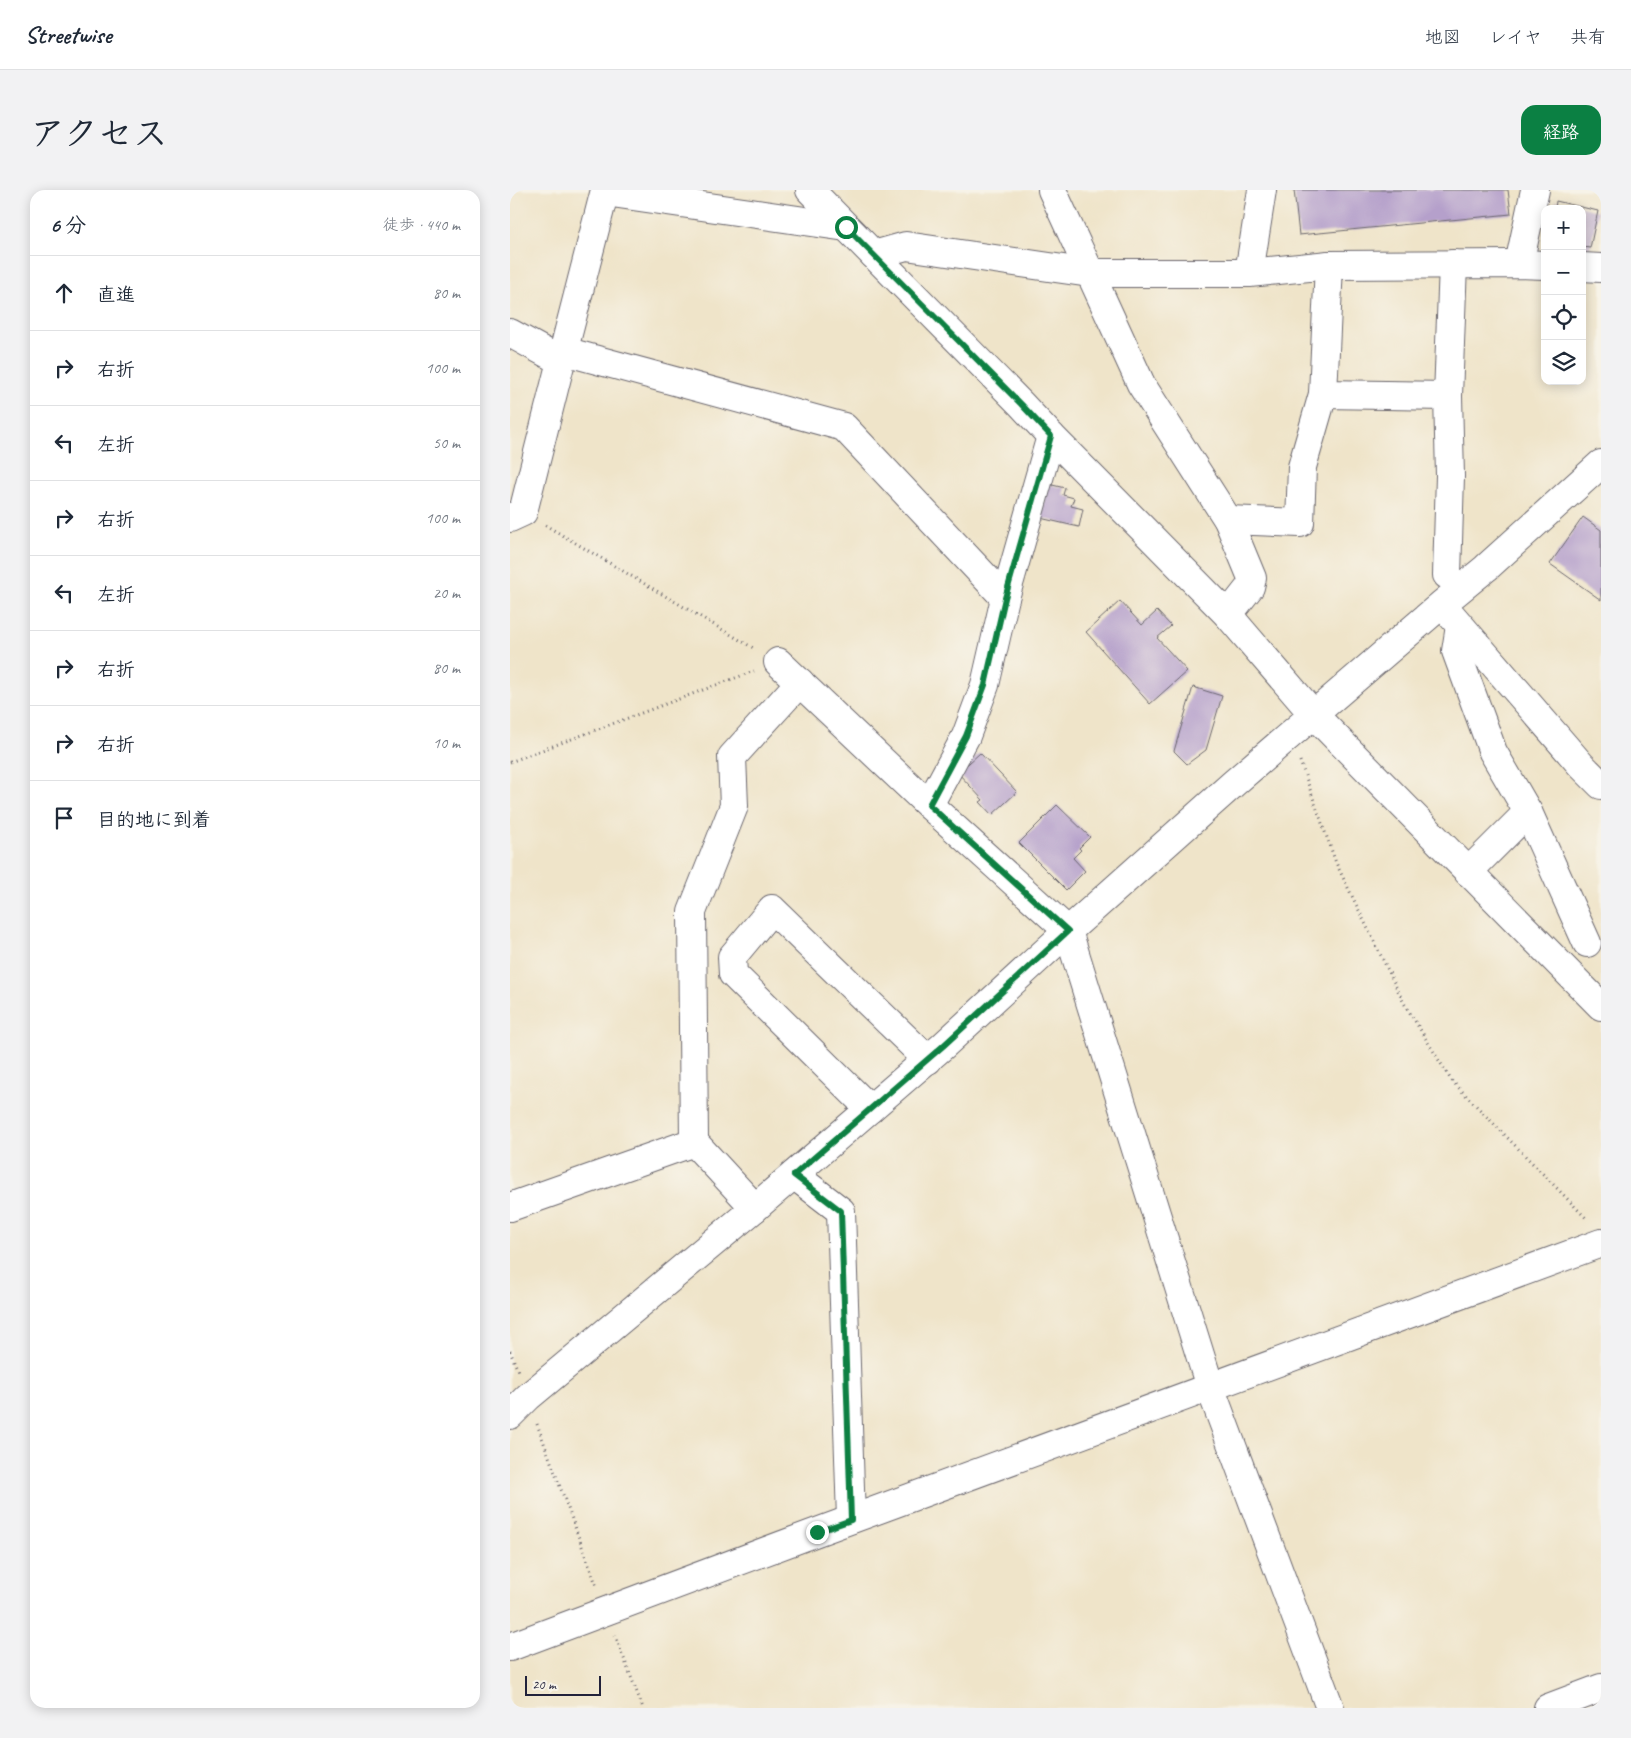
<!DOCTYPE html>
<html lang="ja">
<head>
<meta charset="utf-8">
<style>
	:root { --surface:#fff; --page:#f2f2f3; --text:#1f2937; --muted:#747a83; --line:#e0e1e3; --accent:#0b8043 }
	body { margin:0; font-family:Caveat,"Klee One",sans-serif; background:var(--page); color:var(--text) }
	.controls { position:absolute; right:15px; top:15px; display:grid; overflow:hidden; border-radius:10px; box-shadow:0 2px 12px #0003 }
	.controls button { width:45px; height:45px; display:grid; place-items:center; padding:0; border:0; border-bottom:1px solid var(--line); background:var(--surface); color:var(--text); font:25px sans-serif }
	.scale { position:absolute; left:15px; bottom:12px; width:76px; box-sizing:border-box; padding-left:5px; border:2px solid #22223b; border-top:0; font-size:14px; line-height:18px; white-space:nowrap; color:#22223b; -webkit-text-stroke:4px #f7f3e8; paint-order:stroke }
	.stop { position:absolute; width:15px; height:15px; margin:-11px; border:4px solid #0b8043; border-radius:50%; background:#fff }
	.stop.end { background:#0b8043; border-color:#fff; box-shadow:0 1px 5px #0008 }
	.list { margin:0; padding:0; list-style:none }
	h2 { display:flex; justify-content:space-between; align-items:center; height:65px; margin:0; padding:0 20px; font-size:21px }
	h2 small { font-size:16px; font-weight:400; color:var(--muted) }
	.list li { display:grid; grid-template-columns:32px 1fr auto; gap:15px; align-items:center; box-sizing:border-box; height:75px; padding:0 20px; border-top:1px solid var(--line) }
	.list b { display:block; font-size:19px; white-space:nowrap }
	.list em { font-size:16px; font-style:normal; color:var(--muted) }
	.icon { flex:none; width:28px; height:28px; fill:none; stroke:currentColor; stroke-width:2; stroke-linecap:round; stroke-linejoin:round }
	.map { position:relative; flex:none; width:1091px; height:1518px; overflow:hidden; border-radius:15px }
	header { display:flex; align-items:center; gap:30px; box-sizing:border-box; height:70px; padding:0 25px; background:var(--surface); border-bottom:1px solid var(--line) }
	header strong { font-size:24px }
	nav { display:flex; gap:28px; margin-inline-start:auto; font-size:18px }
	.intro { display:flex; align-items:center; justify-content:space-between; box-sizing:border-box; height:120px; padding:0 30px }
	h1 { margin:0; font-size:35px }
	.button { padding:12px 22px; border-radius:15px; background:var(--accent); color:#fff; font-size:18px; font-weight:700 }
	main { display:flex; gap:30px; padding:0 30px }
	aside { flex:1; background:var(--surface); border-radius:15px; box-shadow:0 2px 12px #0003 }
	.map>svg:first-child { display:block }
	.building { fill:#b5a0cb }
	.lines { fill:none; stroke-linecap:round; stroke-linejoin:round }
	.minor-casing { stroke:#6a666d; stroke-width:30 }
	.path { stroke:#6a666d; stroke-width:3; stroke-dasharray:1 4; stroke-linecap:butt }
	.minor { stroke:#fff; stroke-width:28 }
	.route { stroke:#0b8043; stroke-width:6 }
</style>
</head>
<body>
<header>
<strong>Streetwise</strong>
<nav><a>地図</a><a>レイヤ</a><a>共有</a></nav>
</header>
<div class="intro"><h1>アクセス</h1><a class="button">経路</a></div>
<main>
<aside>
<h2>6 分<small>徒歩 · 440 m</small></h2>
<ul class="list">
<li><svg class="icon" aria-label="ahead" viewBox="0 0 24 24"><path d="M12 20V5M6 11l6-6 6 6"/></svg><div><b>直進</b></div><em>80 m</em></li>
<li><svg class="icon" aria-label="right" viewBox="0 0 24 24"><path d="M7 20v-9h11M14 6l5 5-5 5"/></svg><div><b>右折</b></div><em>100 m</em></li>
<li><svg class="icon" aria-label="left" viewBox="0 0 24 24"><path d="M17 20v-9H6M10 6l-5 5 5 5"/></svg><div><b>左折</b></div><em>50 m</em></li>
<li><svg class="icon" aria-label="right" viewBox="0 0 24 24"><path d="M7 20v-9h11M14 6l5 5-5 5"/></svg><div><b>右折</b></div><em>100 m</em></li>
<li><svg class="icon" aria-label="left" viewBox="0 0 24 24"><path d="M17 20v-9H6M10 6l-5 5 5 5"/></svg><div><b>左折</b></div><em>20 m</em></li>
<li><svg class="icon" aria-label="right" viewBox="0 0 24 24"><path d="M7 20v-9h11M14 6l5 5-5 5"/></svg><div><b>右折</b></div><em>80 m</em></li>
<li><svg class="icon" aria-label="right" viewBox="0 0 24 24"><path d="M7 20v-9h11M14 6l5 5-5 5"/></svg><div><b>右折</b></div><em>10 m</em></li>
<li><svg class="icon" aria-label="arrive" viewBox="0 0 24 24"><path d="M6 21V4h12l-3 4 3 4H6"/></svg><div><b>目的地に到着</b></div></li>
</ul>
</aside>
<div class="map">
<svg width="1091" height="1518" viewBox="0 0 1091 1518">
	<rect width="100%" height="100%" fill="#f7f3e8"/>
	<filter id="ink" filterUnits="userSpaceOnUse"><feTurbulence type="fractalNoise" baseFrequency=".02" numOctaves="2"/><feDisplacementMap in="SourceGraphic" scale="10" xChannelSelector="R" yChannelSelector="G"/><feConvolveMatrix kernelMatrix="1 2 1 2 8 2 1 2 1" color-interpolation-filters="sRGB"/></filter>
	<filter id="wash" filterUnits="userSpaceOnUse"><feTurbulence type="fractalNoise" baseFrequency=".0096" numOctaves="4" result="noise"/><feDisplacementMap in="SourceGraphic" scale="20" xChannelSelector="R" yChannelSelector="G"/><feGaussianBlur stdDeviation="1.12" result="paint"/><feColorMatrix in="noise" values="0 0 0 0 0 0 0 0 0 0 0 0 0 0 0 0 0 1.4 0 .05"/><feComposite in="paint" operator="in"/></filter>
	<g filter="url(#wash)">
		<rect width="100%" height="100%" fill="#efe4c9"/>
		<g id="blocks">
			<g class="building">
				<polygon points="784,0 998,0 1001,24 789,45"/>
				<polygon points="1046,11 1088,21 1080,58 1072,57 1072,19 1045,19"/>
				<polygon points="538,294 555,298 553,305 564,308 561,316 573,319 569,337 530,328"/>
				<polygon points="1073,327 1091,340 1091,410 1040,374"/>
				<polygon points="610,411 632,435 647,421 661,436 647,448 677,481 640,514 576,442"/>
				<polygon points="683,497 712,506 696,560 677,574 664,561"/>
				<polygon points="470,563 507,602 482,625 470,612 473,610 448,583"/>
				<polygon points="547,615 580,647 569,658 571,660 563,668 575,681 556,700 509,653"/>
			</g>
		</g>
	</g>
	<g filter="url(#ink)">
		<use href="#blocks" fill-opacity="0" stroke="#6a666d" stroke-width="1"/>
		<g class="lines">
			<g class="minor-casing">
				<g id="minor">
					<polyline points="300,0 511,214 541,246 718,425 804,525 1091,816"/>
					<polyline points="542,0 631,194 718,330 742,388 740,397 718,425"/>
					<polyline points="95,2 336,37"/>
					<polyline points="364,65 396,56 580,83 739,83 819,75 1009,74 1035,75"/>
					<polyline points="1009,74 1025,0"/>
					<polyline points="1072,77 1091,78"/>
					<polyline points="739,83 752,0"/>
					<polyline points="0,143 51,171 13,322 0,328"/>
					<polyline points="54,161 334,237 495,408"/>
					<polyline points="51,171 95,0"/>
					<polyline points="813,204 938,206 943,74"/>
					<polyline points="718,330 790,333 792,277 813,204 819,75"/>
					<polyline points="937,385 940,286 938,206"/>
					<polyline points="942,426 1071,575 1091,595"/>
					<polyline points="950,436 946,461 983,562 1018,622 1077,753"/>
					<polyline points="268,472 419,615 558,741 700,1197 820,1518"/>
					<polyline points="419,615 456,546 475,495 495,408 541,246"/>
					<polyline points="958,682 1018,622"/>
					<polyline points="360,919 223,784 222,767 262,719 418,870"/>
					<polyline points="184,952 182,722 224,616 222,567 290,492"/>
					<polyline points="284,985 331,1021 341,1329"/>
					<polyline points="0,1017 184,952 245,1018"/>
					<polyline points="0,1225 18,1207 245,1018 433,856 558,741 724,593 932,414 976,378 1091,274"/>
					<polyline points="0,1457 307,1342 1091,1053"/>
					<polyline points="1038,1518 1091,1498"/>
				</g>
			</g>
			<g class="path">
				<polyline points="35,335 245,459"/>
				<polyline points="790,571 826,673 894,813 941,890 1077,1029"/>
				<polyline points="0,572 244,481"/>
				<polyline points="0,1161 8,1181"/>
				<polyline points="27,1234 87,1397"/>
				<polyline points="105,1445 133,1518"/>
			</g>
			<use href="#minor" class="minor"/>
		</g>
	</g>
	<g class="lines" filter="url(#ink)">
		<polyline class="route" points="307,1342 341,1330 331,1021 284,985 433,856 558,741 419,615 456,546 475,495 495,408 541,246 511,214 336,37"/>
	</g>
</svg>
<div class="controls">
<button>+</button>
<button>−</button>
<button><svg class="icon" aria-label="locate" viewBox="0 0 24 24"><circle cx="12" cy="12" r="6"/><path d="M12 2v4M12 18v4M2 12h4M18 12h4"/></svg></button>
<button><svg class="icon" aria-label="layers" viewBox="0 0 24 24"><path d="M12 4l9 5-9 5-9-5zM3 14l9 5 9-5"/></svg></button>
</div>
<div class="scale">20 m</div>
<div class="stop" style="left:336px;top:37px"></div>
<div class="stop end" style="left:307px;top:1342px"></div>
</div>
</main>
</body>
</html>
